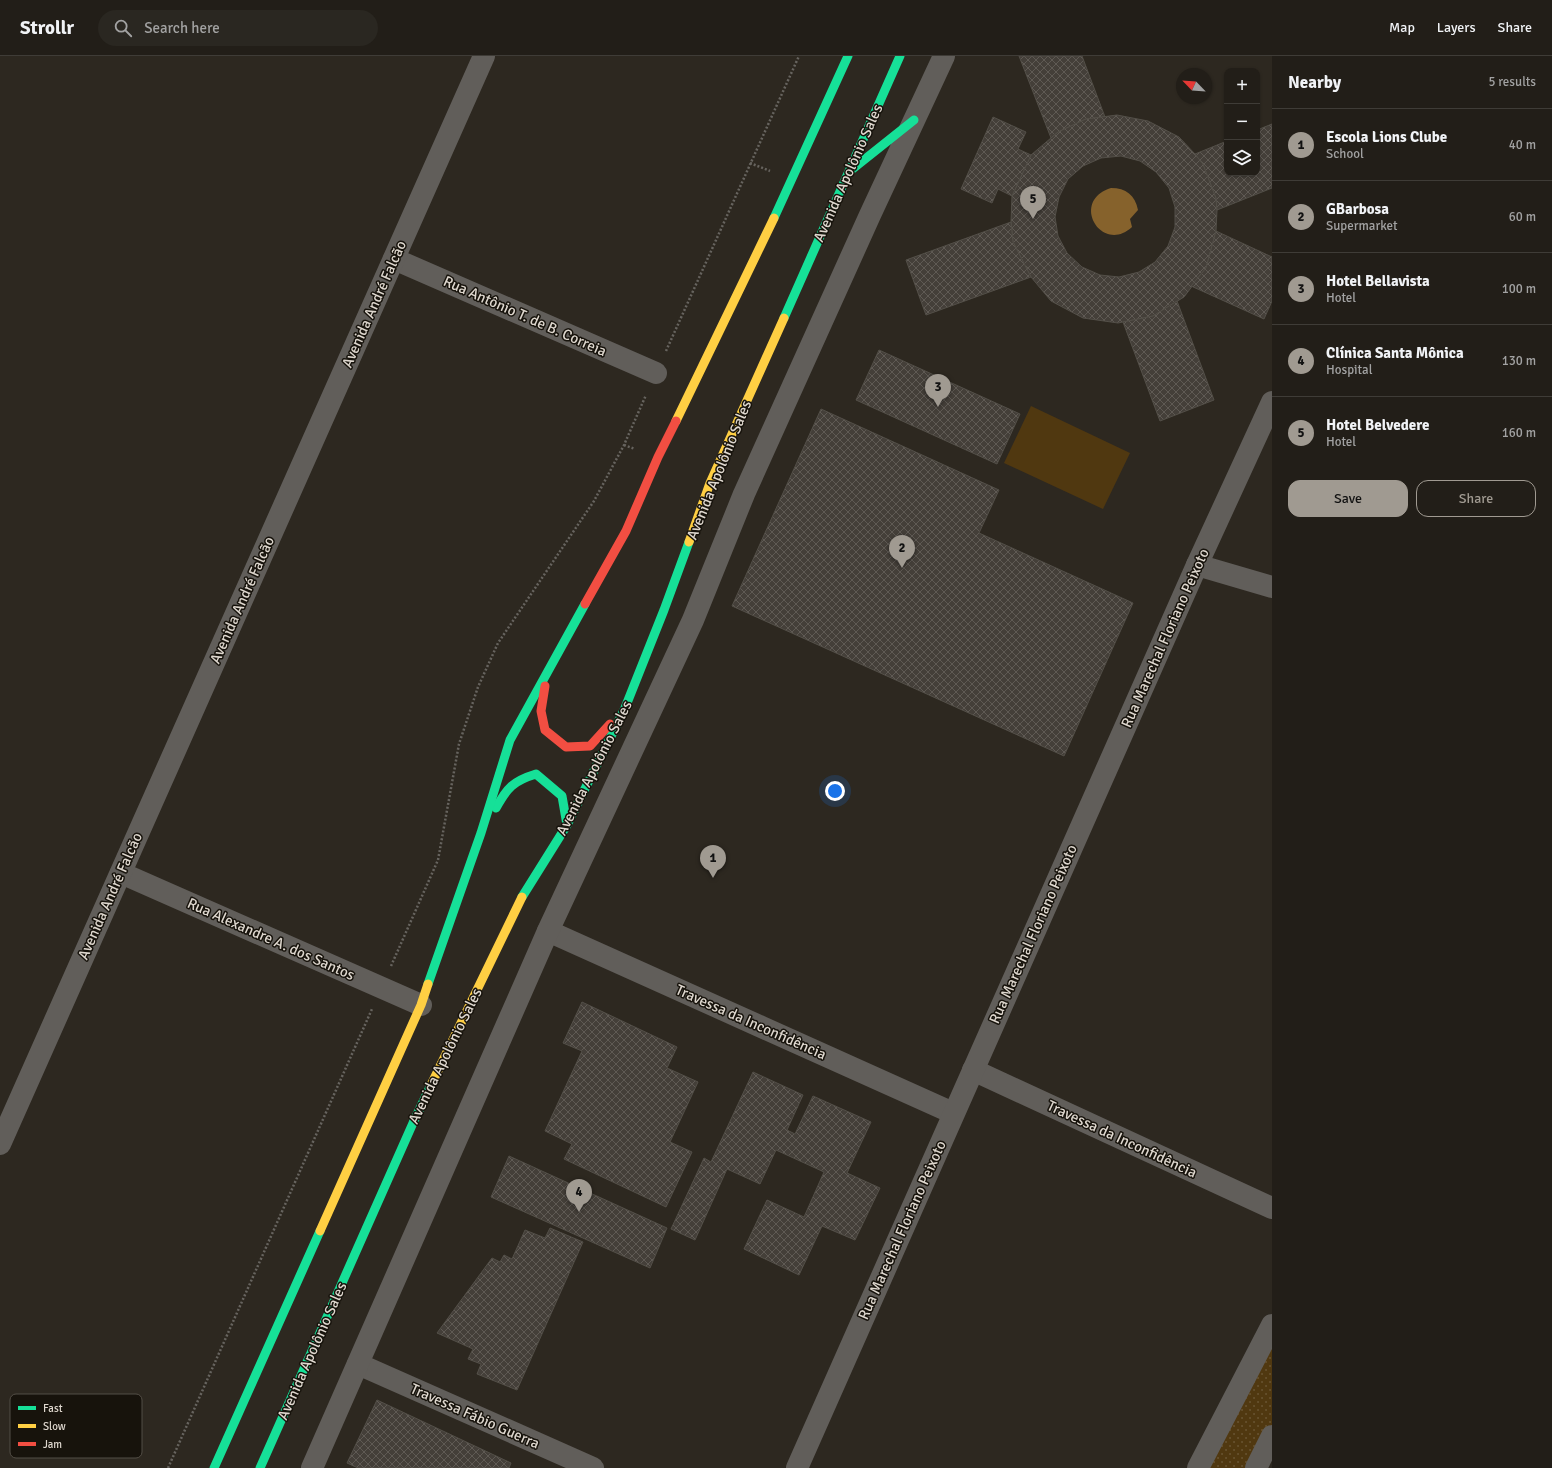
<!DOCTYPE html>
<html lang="en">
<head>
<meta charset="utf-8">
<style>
	:root { --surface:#221e18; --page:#2a2721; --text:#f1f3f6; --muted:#a2a2a2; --line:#3f3c37; --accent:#a09a91 }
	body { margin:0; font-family:Signika,sans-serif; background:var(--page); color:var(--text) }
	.controls { position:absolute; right:12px; top:12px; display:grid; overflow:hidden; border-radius:8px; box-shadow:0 1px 3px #0004 }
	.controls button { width:36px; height:36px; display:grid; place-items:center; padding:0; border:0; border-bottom:1px solid var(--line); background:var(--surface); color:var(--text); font:20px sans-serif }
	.compass { position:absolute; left:1176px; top:12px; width:36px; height:36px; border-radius:50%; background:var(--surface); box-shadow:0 1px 3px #0004; rotate:295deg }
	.you { position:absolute; left:835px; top:735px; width:14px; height:14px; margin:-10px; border:3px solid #fff; border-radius:50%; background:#1a73e8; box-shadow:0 0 0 6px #1a73e833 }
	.badge { display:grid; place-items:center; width:26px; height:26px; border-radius:50%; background:var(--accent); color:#111; font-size:13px; font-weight:700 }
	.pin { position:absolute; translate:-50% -33px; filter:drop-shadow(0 1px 2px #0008) }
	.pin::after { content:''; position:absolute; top:21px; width:14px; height:12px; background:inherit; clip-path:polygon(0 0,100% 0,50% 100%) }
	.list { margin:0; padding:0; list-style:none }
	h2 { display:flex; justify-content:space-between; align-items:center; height:52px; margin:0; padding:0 16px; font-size:17px }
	h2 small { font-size:13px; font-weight:400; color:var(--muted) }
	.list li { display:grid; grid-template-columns:26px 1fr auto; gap:12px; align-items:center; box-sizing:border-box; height:72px; padding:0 16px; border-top:1px solid var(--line) }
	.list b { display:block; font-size:15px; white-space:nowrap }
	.list p { margin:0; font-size:13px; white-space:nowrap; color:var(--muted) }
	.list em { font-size:13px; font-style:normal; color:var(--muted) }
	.actions { display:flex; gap:8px; padding:12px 16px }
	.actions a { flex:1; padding:9px 0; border:1px solid var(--accent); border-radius:12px; text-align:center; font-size:14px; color:var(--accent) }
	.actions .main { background:var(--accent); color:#111 }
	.icon { flex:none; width:22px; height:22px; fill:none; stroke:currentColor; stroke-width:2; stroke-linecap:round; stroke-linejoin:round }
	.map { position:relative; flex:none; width:1272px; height:1412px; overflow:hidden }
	header { display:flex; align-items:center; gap:24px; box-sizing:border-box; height:56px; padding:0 20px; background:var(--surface); border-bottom:1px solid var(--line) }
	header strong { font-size:19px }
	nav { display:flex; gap:22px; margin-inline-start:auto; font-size:14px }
	.search { width:280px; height:36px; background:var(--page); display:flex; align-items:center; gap:10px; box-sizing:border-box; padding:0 14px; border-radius:22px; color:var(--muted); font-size:15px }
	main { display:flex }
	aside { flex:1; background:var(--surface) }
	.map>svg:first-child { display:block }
	.green { fill:url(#green-dots) }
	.pitch { fill:#503810 }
	.water { fill:#86622c }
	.building { fill:url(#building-cross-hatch); stroke:#534f48; fill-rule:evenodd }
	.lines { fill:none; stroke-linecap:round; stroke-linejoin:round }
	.path { stroke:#67645f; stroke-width:2.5; stroke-dasharray:2 2; stroke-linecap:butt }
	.street { stroke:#615e5a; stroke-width:22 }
	.fast { stroke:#16e098; stroke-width:9 }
	.slow { stroke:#ffcf43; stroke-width:9 }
	.jam { stroke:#f24e42; stroke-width:9 }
	.labels { text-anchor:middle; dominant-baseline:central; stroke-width:3; stroke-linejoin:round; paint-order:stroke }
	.street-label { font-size:15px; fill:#ded7ce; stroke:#17130c }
	.key { fill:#17130c; stroke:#534e46; stroke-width:1 }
	.key-label { font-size:11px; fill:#ded7ce }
</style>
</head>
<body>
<header>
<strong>Strollr</strong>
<div class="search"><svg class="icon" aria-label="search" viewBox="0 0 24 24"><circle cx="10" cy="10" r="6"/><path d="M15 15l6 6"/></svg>Search here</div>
<nav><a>Map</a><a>Layers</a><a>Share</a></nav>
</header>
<main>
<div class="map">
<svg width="1272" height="1412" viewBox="0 0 1272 1412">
	<defs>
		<pattern id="green-dots" width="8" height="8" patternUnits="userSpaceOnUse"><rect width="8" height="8" fill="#503810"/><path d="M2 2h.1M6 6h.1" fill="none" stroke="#695432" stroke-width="1.8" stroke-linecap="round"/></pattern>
		<pattern id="building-cross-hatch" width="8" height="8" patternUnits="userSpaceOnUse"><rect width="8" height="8" fill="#443f39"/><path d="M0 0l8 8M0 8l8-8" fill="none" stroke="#5f5a54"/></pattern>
	</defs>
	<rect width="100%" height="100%" fill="#2d2820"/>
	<polygon class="green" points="1272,1289 1272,1373 1252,1412 1209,1412"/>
	<polygon class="pitch" points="1031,350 1130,397 1103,453 1004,407"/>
	<path class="water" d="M1111,132C1126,132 1135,139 1138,154L1130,163L1132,171C1102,199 1069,145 1111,132Z"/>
	<g class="building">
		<polygon points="1019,0 1082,0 1105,61 1086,63 1058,76 1051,82"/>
		<path d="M1117,59L1148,65L1179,81L1195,98L1203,108L1216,142L1217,154L1216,175L1206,212L1184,241L1153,260L1118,267L1083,262L1051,245L1031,221L1013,186L1011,166L1012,140L1031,99L1058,76L1086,63ZM1121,100L1140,105L1156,116L1169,132L1175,151V171L1168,190L1155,206L1139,216L1119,221L1100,219L1082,211L1067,197L1058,180L1055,161L1059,141L1068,123L1083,110L1101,102Z"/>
		<polygon points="993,61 1026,76 1018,93 1031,99 1012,140 998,133 992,147 961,133"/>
		<polygon points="1272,68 1272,132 1217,154 1216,142 1203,108 1195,98 1227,85 1227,117 1257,117 1257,74"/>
		<polygon points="1011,166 1013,186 1031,221 926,259 906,204"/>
		<polygon points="1216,175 1272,201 1272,245 1264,263 1191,230 1206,212"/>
		<polygon points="1177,245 1214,344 1160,365 1123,266 1153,260"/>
		<polygon points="879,294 1020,358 997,408 856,344"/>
		<polygon points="821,353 999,434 979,477 1133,547 1064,700 732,550"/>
		<polygon points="582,946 677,991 667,1012 698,1026 670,1086 692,1096 666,1151 564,1103 572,1088 545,1075 582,995 563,987"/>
		<polygon points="753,1016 803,1039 787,1074 795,1078 813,1040 871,1066 847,1117 880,1132 855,1184 822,1170 799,1219 744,1193 767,1144 804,1161 824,1116 776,1094 760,1128 727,1113 695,1184 671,1173 704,1102 711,1106"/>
		<polygon points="509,1100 667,1172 650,1212 491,1141"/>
		<polygon points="550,1172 583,1186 517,1334 477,1318 481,1308 468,1303 473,1293 437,1277 492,1202 500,1206 504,1199 512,1203 525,1174 545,1182"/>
		<polygon points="377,1344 511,1407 509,1412 358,1412 347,1407"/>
	</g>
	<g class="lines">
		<g class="path">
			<polyline points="750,107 770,115"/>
			<polyline points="666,295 799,0"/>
			<polyline points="624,389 635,393"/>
			<polyline points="391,910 438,804 459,688 478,631 498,587 594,445 624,389 646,339"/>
			<polyline points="168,1412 372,953"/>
		</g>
		<g class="street">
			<polyline points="394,203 656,317"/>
			<polyline points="1197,509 1272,531"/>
			<polyline points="121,817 421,949"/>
			<polyline points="548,875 953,1057"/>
			<polyline points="973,1014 1272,1152"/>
			<polyline points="0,1088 484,0"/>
			<polyline points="358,1308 593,1412"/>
			<polyline points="312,1412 548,875 693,564 744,438 870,159 944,0"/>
			<polyline points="797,1412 1197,509 1272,346"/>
			<polyline points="1198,1412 1272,1269"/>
			<polyline points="1256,1412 1272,1380"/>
		</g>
		<g class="fast">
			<polyline points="850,115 914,64"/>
			<polyline points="774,162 848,0"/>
			<polyline points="784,262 900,0"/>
			<path d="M496,752C507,732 513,725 536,718L562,740L567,769"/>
			<polyline points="522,841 567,769 625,652 664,554 689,486"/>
			<polyline points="428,928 481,777 510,684 585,548"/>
			<polyline points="214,1412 320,1175"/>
			<polyline points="260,1412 413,1067 431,1029"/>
		</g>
		<g class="slow">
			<polyline points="676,365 774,162"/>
			<polyline points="689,486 710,427 784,262"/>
			<polyline points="431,1029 522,841"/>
			<polyline points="320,1175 421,949 428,928"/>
		</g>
		<g class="jam">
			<polyline points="585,548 626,475 658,401 676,365"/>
			<polyline points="545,630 541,655 545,674 566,691 590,690 610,668"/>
		</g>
	</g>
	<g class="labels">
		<g class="street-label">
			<text transform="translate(848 117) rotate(-66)">Avenida Apolônio Sales</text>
			<text transform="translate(374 248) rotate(-66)">Avenida André Falcão</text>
			<text transform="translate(525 260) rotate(24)">Rua Antônio T. de B. Correia</text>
			<text transform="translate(719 414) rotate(-68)">Avenida Apolônio Sales</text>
			<text transform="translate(242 544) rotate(-66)">Avenida André Falcão</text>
			<text transform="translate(1165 582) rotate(-66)">Rua Marechal Floriano Peixoto</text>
			<text transform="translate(594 712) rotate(-63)">Avenida Apolônio Sales</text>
			<text transform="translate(110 840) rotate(-66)">Avenida André Falcão</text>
			<text transform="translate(1033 878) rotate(-66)">Rua Marechal Floriano Peixoto</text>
			<text transform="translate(271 883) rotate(24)">Rua Alexandre A. dos Santos</text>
			<text transform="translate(751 966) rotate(24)">Travessa da Inconfidência</text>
			<text transform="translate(445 1000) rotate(-64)">Avenida Apolônio Sales</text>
			<text transform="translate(1122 1083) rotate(25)">Travessa da Inconfidência</text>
			<text transform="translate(902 1174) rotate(-66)">Rua Marechal Floriano Peixoto</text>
			<text transform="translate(312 1295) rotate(-66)">Avenida Apolônio Sales</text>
			<text transform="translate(475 1360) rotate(24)">Travessa Fábio Guerra</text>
		</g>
	</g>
	<rect x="10" y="1338" width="132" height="64" rx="6" class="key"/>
	<rect x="18" y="1350" width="18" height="4" fill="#16e098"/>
	<rect x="18" y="1368" width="18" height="4" fill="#ffcf43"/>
	<rect x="18" y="1386" width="18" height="4" fill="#f24e42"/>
	<g class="key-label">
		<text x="43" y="1356">Fast</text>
		<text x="43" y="1374">Slow</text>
		<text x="43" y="1392">Jam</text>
	</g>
</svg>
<div class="controls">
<button>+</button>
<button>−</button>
<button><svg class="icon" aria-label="layers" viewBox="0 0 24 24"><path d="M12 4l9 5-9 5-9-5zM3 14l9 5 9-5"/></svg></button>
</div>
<svg class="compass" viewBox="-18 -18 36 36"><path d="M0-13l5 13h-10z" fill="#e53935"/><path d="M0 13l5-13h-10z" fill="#a2a2a2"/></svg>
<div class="you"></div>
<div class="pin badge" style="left:713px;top:822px">1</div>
<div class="pin badge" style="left:902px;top:512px">2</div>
<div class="pin badge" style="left:938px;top:351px">3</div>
<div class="pin badge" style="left:579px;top:1156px">4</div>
<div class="pin badge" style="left:1033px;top:163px">5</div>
</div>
<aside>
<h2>Nearby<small>5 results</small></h2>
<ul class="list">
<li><span class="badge">1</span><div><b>Escola Lions Clube</b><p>School</p></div><em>40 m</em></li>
<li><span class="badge">2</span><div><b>GBarbosa</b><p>Supermarket</p></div><em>60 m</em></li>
<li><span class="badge">3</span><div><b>Hotel Bellavista</b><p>Hotel</p></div><em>100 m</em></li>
<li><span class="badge">4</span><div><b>Clínica Santa Mônica</b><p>Hospital</p></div><em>130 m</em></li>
<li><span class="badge">5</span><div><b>Hotel Belvedere</b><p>Hotel</p></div><em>160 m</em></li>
</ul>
<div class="actions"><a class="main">Save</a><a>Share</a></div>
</aside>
</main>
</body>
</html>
